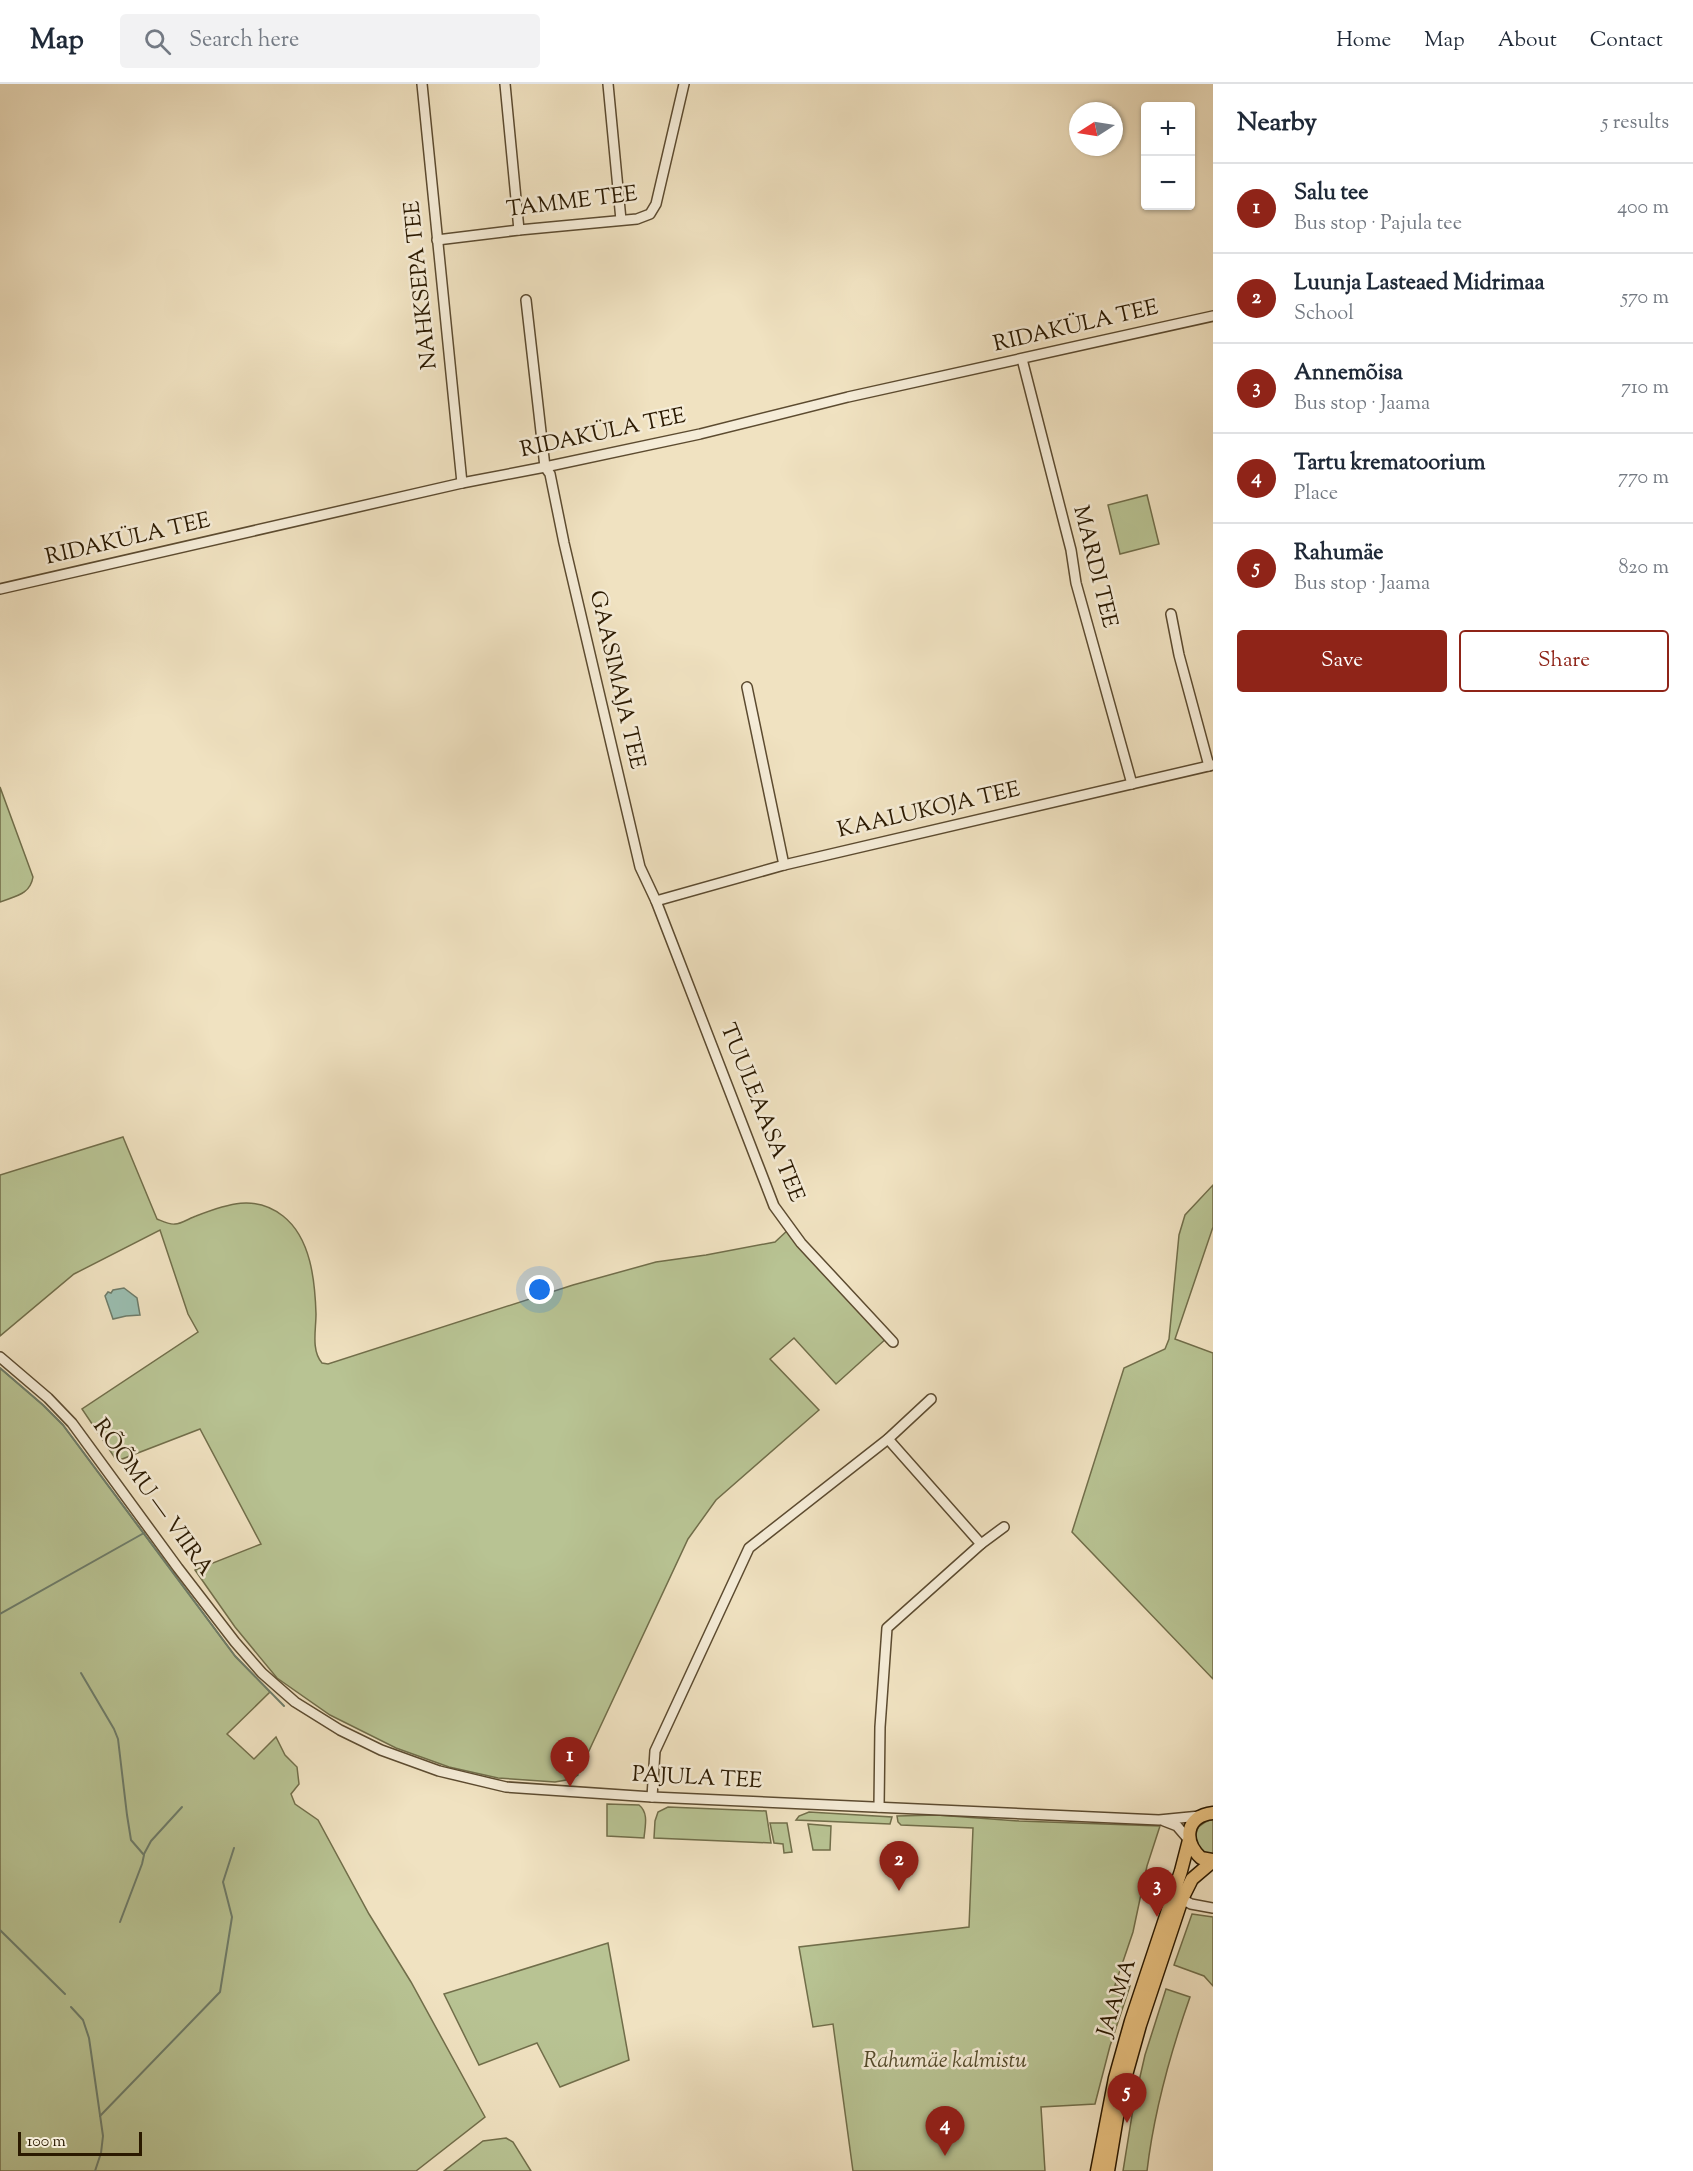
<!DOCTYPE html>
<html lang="en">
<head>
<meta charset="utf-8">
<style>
	:root { --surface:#fff; --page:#f2f2f3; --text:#1f2937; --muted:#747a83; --line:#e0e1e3; --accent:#8f2418 }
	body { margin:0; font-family:"Sorts Mill Goudy",serif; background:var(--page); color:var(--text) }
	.controls { position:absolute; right:18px; top:18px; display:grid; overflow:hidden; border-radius:6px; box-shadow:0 2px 4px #0004 }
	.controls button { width:54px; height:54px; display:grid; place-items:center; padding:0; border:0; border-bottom:2px solid var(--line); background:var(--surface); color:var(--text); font:30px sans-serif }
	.compass { position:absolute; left:1069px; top:18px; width:54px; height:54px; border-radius:50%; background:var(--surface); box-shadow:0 2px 4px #0004; rotate:258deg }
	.scale { position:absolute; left:18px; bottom:15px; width:124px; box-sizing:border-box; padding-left:6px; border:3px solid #2a1900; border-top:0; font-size:16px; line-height:21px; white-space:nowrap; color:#2a1900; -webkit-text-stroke:4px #f5ecd7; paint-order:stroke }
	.you { position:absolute; left:540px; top:1206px; width:21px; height:21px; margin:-15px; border:4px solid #fff; border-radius:50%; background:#1a73e8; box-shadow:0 0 0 9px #1a73e833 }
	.badge { display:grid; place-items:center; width:39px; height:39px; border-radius:50%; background:var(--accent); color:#fff; font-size:20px; font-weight:700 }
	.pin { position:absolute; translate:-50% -50px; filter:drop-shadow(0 2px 3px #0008) }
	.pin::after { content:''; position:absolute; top:32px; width:21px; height:18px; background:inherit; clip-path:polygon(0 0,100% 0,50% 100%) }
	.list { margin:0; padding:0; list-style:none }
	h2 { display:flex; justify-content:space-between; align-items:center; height:78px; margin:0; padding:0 24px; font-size:26px }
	h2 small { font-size:20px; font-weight:400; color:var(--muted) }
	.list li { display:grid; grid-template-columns:39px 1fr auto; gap:18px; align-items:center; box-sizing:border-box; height:90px; padding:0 24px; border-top:2px solid var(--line) }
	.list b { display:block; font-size:22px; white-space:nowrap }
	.list p { margin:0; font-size:20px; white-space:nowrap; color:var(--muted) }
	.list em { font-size:20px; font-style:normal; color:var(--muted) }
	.actions { display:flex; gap:12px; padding:18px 24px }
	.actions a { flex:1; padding:14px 0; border:2px solid var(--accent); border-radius:6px; text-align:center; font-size:21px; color:var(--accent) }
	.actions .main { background:var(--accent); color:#fff }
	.icon { flex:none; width:33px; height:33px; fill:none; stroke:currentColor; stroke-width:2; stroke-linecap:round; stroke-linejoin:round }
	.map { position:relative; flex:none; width:1213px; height:2087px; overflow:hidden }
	header { display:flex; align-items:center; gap:36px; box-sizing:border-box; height:84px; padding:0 30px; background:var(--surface); border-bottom:2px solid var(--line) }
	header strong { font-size:28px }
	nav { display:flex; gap:33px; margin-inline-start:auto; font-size:21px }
	.search { width:420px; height:54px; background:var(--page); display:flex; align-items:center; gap:15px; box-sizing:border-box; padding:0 21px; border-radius:6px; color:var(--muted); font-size:22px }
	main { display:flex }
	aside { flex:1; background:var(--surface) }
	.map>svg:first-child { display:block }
	.green { fill:#b8c393; stroke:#716e4a; stroke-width:1.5 }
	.water { fill:#9abeb1; stroke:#6d7c6a; stroke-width:1.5 }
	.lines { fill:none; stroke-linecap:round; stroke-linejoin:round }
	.stream { stroke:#6d7c6a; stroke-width:2 }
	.minor-casing { stroke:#5c4b30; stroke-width:12 }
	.major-casing { stroke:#2a1900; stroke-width:15 }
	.minor { stroke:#f5ecd7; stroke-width:9 }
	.major { stroke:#e8c180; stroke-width:12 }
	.labels { text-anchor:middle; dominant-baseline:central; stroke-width:5; stroke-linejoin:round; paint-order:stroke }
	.street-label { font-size:22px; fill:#2a1900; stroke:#f5ecd7 }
	.park-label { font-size:22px; font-style:italic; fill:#554c2c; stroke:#f5ecd7 }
</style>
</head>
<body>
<header>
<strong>Map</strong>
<div class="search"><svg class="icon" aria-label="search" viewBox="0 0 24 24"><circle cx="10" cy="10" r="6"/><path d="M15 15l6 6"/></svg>Search here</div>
<nav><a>Home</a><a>Map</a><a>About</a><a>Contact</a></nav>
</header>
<main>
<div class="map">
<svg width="1213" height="2087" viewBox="0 0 1213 2087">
	<rect width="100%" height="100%" fill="#f0e2c1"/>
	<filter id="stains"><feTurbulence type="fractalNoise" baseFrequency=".00333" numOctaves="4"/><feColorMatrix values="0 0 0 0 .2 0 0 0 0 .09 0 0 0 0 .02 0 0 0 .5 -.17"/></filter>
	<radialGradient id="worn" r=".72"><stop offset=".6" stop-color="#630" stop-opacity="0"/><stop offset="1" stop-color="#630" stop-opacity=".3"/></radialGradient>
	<g class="green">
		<polygon points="1147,411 1159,460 1120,470 1108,421"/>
		<path d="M0,703L33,793C30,811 15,812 0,818Z"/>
		<path d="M123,1053L157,1135C162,1137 170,1141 175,1140C181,1140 190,1134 196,1132C227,1120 255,1110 283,1132C311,1154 315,1197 316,1230C316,1246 311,1266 322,1279L328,1280L573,1201L656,1178L706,1171L775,1158L789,1145L888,1253L836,1300L794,1254L770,1275L819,1326L716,1416L688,1455L587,1671H575L578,1691L572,1695L555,1698L498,1694L449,1683L396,1664L330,1631L277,1594L235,1543L195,1486L261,1460L200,1345L117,1377L82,1325L198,1248L188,1230L160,1146L74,1190L0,1252V1091Z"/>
		<polygon points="1213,1101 1213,1143 1175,1255 1213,1269 1213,1595 1072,1448 1124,1284 1165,1265 1169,1255 1179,1151 1185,1131"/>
		<polygon points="0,1284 43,1321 63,1341 235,1572 270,1608 227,1650 254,1675 276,1653 285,1671 297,1683 299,1700 291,1710 295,1720 318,1736 369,1830 411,1898 485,2033 416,2087 0,2087"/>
		<path d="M607,1720L639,1721C649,1729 645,1742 644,1754L607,1752Z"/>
		<polygon points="668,1723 766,1727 771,1759 654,1754 655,1737 658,1728"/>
		<polygon points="809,1728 892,1733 890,1740 796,1736 799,1732"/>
		<polygon points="937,1731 1019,1737 1160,1742 1147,1782 1133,1848 1115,1901 1130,1902 1110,1962 1095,2020 1041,2023 1045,2087 853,2087 833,1940 813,1943 799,1863 969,1843 973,1744 901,1741 898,1738 897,1732"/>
		<path d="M1210,1736H1213V1769L1203,1771C1195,1756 1190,1743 1210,1736Z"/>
		<polygon points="770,1739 787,1739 792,1768 784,1769 783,1760 774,1759"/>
		<polygon points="808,1740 831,1742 830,1766 813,1766"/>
		<polygon points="1192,1830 1213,1833 1213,1902 1204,1892 1174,1881"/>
		<polygon points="608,1859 629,1976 560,2003 537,1959 479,1981 444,1910"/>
		<path d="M1166,1905L1190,1913C1170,1970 1154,2027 1147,2087H1123L1134,2019L1145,1971Z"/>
		<polygon points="506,2054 513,2058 531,2087 444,2087 483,2057"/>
	</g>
	<polygon class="water" points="124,1204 137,1214 140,1231 126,1232 113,1235 105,1212 108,1208 111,1209 113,1206"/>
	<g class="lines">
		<g class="stream">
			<polyline points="0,1284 43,1321 63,1341 235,1572 284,1622"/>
			<polyline points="0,1530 144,1449"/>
			<polyline points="81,1589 114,1645 118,1655 127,1731 131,1756 144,1771 142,1780 120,1838"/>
			<polyline points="144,1770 151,1757 182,1723"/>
			<polyline points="0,1846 65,1910"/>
			<polyline points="71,1923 83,1936 89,1954 103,2052 101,2069 95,2087"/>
			<polyline points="100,2032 220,1908 232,1833 223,1798 234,1764"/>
		</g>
		<g class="minor-casing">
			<g id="minor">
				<polyline points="422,0 462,399"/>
				<polyline points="505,0 519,146"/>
				<polyline points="608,0 621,136"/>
				<polyline points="437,156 519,146 637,135 650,130 656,120 684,0"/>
				<polyline points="526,216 545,383 550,390 564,459 640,783 656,817 774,1122 801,1159 893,1258"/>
				<polyline points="1022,275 1071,466 1076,499 1132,700"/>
				<polyline points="0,505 462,399 545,383 700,350 848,313 1213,232"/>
				<polyline points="1171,530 1179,571 1209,682"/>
				<polyline points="747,603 784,781"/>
				<polyline points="656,817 784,781 1213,681"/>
				<polyline points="0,1273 48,1314 72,1339 178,1484 235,1558 262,1589 295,1618 340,1646 381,1666 439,1687 506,1703 652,1713 1159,1736 1200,1732"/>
				<polyline points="888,1355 981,1460 1004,1443"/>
				<polyline points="652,1713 655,1667 749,1464 888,1355 931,1315"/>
				<polyline points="879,1723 880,1643 887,1544 981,1460"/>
				<polyline points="1164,1737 1177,1742 1189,1756"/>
				<polyline points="1182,1815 1191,1820 1213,1824"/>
			</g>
		</g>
		<g class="major-casing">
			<g id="major">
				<path d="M1213,1729C1185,1732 1183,1757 1201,1774L1213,1776"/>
				<polyline points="1097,2087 1115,1994 1131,1937 1181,1787 1189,1756"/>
				<polyline points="1108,2087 1121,2009 1140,1941 1182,1815 1192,1795 1213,1777"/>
			</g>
		</g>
		<use href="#minor" class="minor"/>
		<use href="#major" class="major"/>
	</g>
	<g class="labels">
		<g class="street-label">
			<text transform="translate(572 119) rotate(-7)">TAMME TEE</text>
			<text transform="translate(422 201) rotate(-96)">NAHKSEPA TEE</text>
			<text transform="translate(1076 243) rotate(-13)">RIDAKÜLA TEE</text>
			<text transform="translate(603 350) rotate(-12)">RIDAKÜLA TEE</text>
			<text transform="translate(128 456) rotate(-13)">RIDAKÜLA TEE</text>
			<text transform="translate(1094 483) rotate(76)">MARDI TEE</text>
			<text transform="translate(616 596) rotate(77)">GAASIMAJA TEE</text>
			<text transform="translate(929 727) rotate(-13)">KAALUKOJA TEE</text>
			<text transform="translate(761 1029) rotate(68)">TUULEAASA TEE</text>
			<text transform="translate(152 1414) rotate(54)">RÕÕMU — VIIRA</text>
			<text transform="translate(697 1695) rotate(3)">PAJULA TEE</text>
			<text transform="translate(1118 1914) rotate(-72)">JAAMA</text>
		</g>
		<g class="park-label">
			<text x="945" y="1978">Rahumäe kalmistu</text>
		</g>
	</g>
	<rect width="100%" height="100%" filter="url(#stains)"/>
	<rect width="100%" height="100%" fill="url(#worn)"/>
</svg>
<div class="controls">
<button>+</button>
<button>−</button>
</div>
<svg class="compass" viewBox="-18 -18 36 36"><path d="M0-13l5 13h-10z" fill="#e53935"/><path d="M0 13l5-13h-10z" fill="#747a83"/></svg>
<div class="scale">100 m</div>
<div class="you"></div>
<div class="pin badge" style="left:570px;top:1703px">1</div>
<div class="pin badge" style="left:899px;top:1807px">2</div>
<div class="pin badge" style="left:1157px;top:1833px">3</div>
<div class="pin badge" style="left:945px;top:2072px">4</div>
<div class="pin badge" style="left:1127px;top:2039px">5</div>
</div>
<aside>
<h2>Nearby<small>5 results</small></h2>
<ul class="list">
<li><span class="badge">1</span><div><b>Salu tee</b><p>Bus stop · Pajula tee</p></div><em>400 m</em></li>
<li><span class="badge">2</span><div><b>Luunja Lasteaed Midrimaa</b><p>School</p></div><em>570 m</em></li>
<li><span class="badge">3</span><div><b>Annemõisa</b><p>Bus stop · Jaama</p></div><em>710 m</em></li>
<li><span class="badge">4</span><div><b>Tartu krematoorium</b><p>Place</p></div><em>770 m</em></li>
<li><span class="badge">5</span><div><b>Rahumäe</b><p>Bus stop · Jaama</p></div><em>820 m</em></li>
</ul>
<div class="actions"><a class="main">Save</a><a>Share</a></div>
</aside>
</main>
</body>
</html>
